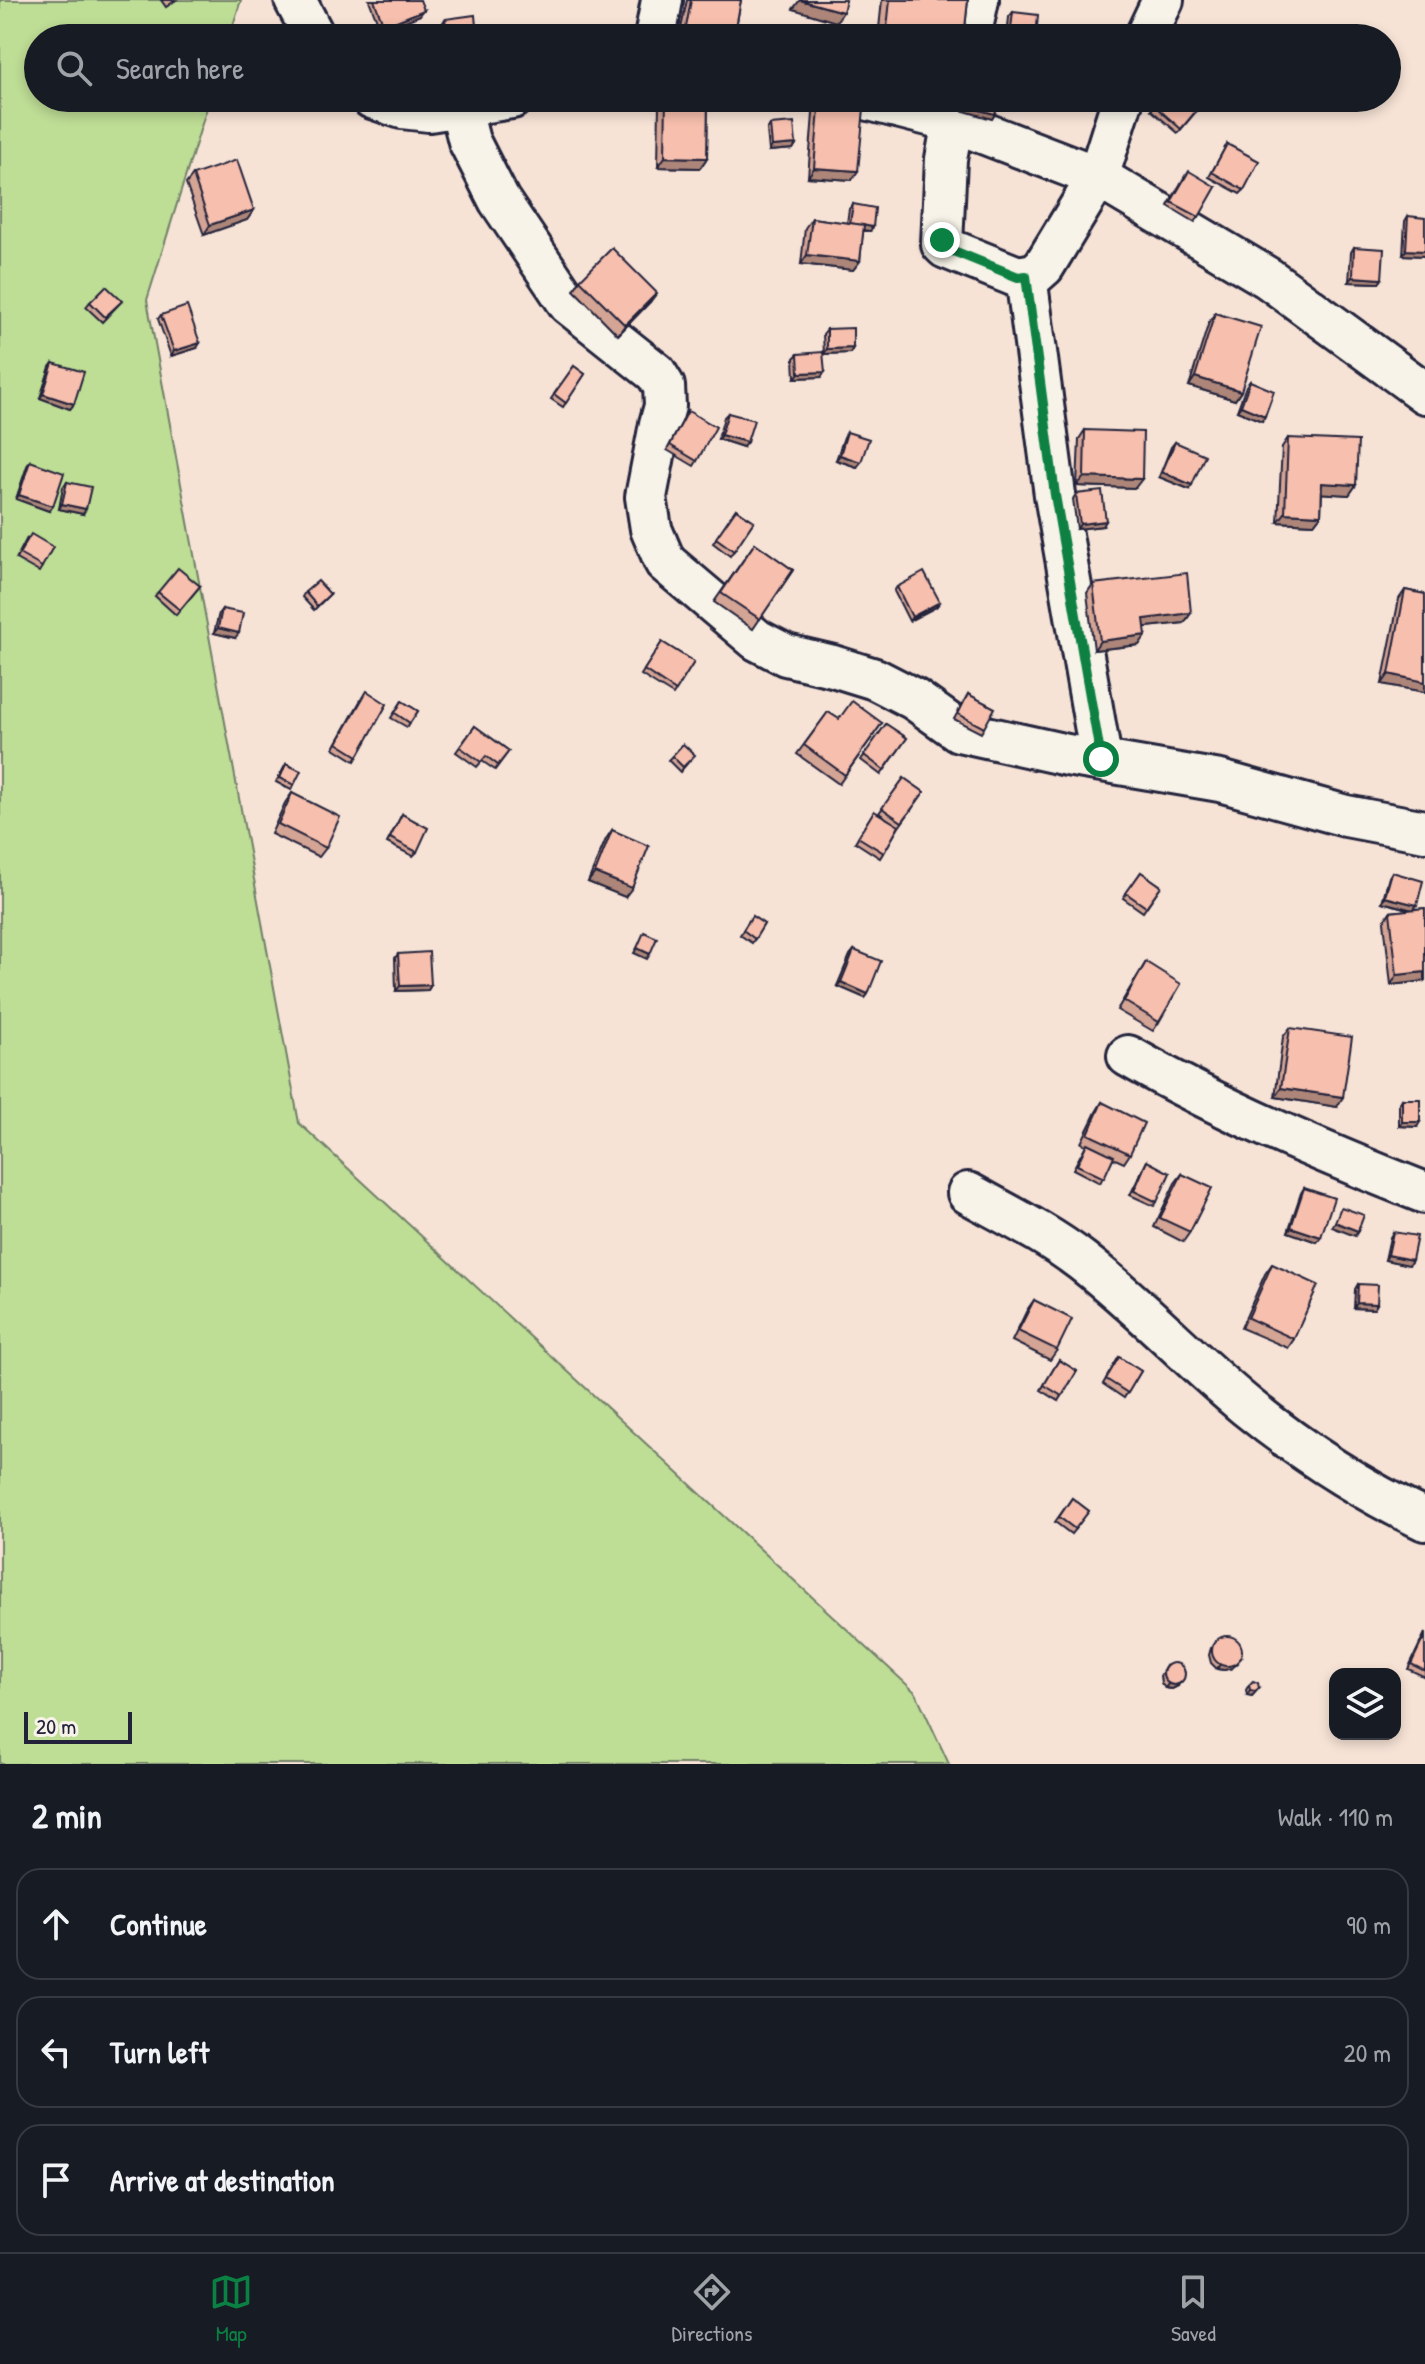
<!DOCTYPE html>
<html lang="en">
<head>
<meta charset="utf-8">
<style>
	:root { --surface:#171b24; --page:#20242c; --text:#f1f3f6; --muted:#9ea1a6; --line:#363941; --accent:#0b8043 }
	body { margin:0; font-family:"Patrick Hand",sans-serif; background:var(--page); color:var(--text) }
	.controls { position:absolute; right:24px; bottom:24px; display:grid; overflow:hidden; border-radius:16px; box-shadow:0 4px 12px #0003 }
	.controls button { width:72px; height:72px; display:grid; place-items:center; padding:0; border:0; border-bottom:2px solid var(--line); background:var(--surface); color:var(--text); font:40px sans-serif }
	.scale { position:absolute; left:24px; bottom:20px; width:108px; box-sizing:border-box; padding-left:8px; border:4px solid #22223b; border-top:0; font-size:22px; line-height:28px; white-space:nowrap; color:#22223b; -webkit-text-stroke:6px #f7f3e8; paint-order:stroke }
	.stop { position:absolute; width:24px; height:24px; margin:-18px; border:6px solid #0b8043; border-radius:50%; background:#fff }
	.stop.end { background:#0b8043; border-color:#fff; box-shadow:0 2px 8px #0008 }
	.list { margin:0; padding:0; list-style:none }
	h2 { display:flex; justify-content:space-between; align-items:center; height:104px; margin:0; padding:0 32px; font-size:34px }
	h2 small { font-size:26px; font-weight:400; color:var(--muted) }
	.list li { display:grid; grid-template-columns:52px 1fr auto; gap:24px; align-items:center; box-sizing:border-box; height:112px; margin:0 16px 16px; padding:0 16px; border:2px solid var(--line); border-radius:24px }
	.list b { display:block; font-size:30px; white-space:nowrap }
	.list em { font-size:26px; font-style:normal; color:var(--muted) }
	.icon { flex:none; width:44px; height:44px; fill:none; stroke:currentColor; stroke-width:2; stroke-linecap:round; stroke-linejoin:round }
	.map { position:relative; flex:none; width:1425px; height:1764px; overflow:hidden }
	.search { position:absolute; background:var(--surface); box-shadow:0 4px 12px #0003; left:24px; right:24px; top:24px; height:88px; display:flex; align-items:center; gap:20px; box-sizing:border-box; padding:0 28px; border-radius:44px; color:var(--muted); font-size:30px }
	.sheet { height:488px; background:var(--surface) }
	nav { display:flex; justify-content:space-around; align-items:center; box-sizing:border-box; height:112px; border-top:2px solid var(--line); background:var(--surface); font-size:22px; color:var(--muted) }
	nav a { display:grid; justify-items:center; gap:4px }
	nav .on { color:var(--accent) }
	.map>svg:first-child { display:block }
	.green { fill:#bedd95; stroke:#708068; stroke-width:2 }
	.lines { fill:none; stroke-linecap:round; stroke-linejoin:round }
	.street-casing { stroke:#22223b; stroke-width:46 }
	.street { stroke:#f7f3e8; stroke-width:40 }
	.wall { fill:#d4a495; stroke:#22223b; stroke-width:2 }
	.shaded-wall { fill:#ad8679; stroke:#22223b; stroke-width:2 }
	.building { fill:#f7bfad; stroke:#22223b; stroke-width:2 }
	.route { stroke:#0b8043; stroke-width:10 }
</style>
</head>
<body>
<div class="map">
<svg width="1425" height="1764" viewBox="0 0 1425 1764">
	<rect width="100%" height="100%" fill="#f7e3d6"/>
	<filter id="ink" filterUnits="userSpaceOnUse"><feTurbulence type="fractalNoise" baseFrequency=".0125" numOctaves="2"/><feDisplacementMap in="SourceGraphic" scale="16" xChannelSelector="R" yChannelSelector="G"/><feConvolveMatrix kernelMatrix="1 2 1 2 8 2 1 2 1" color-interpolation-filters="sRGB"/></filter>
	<g filter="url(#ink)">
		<polygon class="green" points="0,0 241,0 229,38 38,38 38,98 210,98 147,300 299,1123 916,1693 949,1764 0,1764"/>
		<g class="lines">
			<g class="street-casing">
				<g id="street">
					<polyline points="295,0 315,38"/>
					<polyline points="655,38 662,0"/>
					<polyline points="970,38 978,0"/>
					<polyline points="1145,38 1163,0"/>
					<polyline points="372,98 402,108 429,111 512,98"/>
					<polyline points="862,98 952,121 1098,177 1268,278 1425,393"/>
					<polyline points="957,98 946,159 942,244 946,248 1018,277 1035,274 1044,266 1098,177 1123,98"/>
					<polyline points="460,106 469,141 499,200 569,304 656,373 664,386 665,406 660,424 646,497 651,529 665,562 757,640 786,655 833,666 875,679 914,699 959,731 1067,755 1220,781 1346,816 1425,831"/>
					<polyline points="1026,276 1055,495 1101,759"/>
					<path d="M1128,1056C1222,1110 1324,1153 1425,1193"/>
					<path d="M968,1193C1006,1214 1047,1234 1082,1261C1140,1306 1190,1360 1246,1406C1300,1450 1362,1490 1425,1520"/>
				</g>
			</g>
			<use href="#street" class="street"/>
		</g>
		<g class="wall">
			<polygon points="161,0 176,0 166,7"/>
			<polygon points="369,0 420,0 420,15 381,31"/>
			<polygon points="687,0 741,0 734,38 679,38"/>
			<polygon points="882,0 968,0 964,38 878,38"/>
			<polygon points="1013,12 1036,38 1007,38 1009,17"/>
			<polygon points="445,19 477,38 444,38 442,24"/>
			<polygon points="662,98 708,98 707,158 700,168 658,167 659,102"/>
			<polygon points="816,98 865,98 852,180 808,177 814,101"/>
			<polygon points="1161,98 1198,109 1178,133 1151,110"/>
			<polygon points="770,125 796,144 793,149 769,151 767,130"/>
			<polygon points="1227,144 1244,190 1240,194 1209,177"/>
			<polygon points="193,175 254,210 247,220 204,235 186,184"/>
			<polygon points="1185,176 1199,217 1195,222 1168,206"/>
			<polygon points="853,204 870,231 863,231 860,261 853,270 801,264 805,228 812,218 847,223 849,209"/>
			<polygon points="1408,216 1425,256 1403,255 1405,221"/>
			<polygon points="1354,247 1382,279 1379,283 1349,282 1351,252"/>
			<polygon points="580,280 650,302 618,335 574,290"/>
			<polygon points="122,301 102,322 86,307 90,302"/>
			<polygon points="1215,313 1241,391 1235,400 1189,386 1209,322"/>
			<polygon points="161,315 197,348 171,356 158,319"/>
			<polygon points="827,329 853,348 850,353 824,354 823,334"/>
			<polygon points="798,354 821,377 795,378 794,358"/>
			<polygon points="53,363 74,404 70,409 40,398 50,367"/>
			<polygon points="574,366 585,374 563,407 551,399"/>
			<polygon points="1250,381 1265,416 1262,421 1237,411 1246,386"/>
			<polygon points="688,411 697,461 694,466 667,450"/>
			<polygon points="728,413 743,447 718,439 724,417"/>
			<polygon points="1085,430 1135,488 1077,486 1079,439"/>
			<polygon points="847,432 857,467 836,460 844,437"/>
			<polygon points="1288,438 1356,485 1349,495 1322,493 1321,515 1314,524 1278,522 1282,447"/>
			<polygon points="1175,442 1189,489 1159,477 1171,447"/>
			<polygon points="30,461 49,511 16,499 27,466"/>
			<polygon points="67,482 83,514 59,509 63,487"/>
			<polygon points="1076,494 1103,526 1077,529 1073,499"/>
			<polygon points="736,509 754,521 730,556 713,543"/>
			<polygon points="27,538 42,567 39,572 16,559"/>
			<polygon points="755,543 793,570 753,629 714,602"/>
			<polygon points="1093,584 1191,613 1184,623 1145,627 1139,645 1094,650 1087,593"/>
			<polygon points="200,586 176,615 155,596 158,592"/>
			<polygon points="897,587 940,602 936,607 909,621 894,591"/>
			<polygon points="1405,590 1425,594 1425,692 1382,684 1399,599"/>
			<polygon points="305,592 330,594 314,610 302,597"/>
			<polygon points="222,609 235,638 214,633 219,613"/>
			<polygon points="662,642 694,662 673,695 641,675"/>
			<polygon points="968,694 984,728 981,733 954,719"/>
			<polygon points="363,696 358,756 355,761 334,748"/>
			<polygon points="402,701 418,711 407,727 391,718"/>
			<polygon points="828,712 839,719 882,723 839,784 797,754"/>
			<polygon points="886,724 907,738 881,775 861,760"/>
			<polygon points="475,726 509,751 495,770 482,761 477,767 456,752"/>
			<polygon points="672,756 691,759 680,772 668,760"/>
			<polygon points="286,764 294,785 291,790 276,782"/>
			<polygon points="904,778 924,792 899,827 880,858 855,842 874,811 892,822 879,813"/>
			<polygon points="292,793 326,848 319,857 271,834 285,803"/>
			<polygon points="402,814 417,852 413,856 387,843"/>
			<polygon points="612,830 625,897 588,882 606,839"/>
			<polygon points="1141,872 1161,886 1143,912 1123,898"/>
			<polygon points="1392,872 1414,909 1425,908 1425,981 1391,985 1384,921 1390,912 1411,910 1382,902 1389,877"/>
			<polygon points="752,916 764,924 752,943 740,935"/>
			<polygon points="854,950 868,994 865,998 837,986 850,955"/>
			<polygon points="398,954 431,985 428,990 396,991 395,958"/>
			<polygon points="1146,962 1159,1022 1153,1031 1117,1010"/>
			<polygon points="1290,1028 1337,1107 1275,1097 1283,1037"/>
			<polygon points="1402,1099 1417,1127 1399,1126 1399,1104"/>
			<polygon points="1102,1102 1130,1154 1124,1163 1113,1158 1100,1183 1073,1169 1086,1145 1081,1143 1096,1112"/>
			<polygon points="1147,1161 1157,1202 1154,1206 1130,1195"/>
			<polygon points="1182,1174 1190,1232 1183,1242 1154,1227 1175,1183"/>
			<polygon points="1304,1188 1321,1237 1317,1242 1288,1232 1301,1193"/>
			<polygon points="1393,1232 1412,1260 1409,1265 1385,1260 1390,1237"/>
			<polygon points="1272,1264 1294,1339 1288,1348 1241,1328 1265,1274"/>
			<polygon points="1358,1284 1377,1304 1374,1309 1354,1308 1355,1289"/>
			<polygon points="1034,1300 1057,1350 1050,1360 1012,1341 1027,1310"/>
			<polygon points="1119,1357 1141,1371 1124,1398 1103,1384"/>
			<polygon points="1059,1360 1077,1371 1059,1401 1041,1390"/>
			<polygon points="1072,1498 1089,1511 1071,1534 1055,1522"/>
			<polygon points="1425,1633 1425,1677 1408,1669"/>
			<polygon points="1214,1643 1238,1663 1232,1668 1224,1670 1217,1669 1211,1663 1209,1655 1211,1648"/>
			<polygon points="1166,1666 1178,1686 1172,1689 1165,1688 1161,1683 1160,1676"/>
			<polygon points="1249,1685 1259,1688 1252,1696 1247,1695 1246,1690"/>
		</g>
		<g class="shaded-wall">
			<polygon points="800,0 843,12 836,22 793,9"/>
			<polygon points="424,10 420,15 381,31 384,26"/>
			<polygon points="685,33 709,38 681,38"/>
			<polygon points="965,106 995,114 992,119 961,110"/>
			<polygon points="796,144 793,149 769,151 772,146"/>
			<polygon points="665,157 707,158 700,168 658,167"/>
			<polygon points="814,168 858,171 852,180 808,177"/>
			<polygon points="254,210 247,220 204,235 210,225"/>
			<polygon points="850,223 873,227 870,231 847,228"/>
			<polygon points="1406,250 1425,251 1425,256 1403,255"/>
			<polygon points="807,255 860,261 853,270 801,264"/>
			<polygon points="1353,277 1382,279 1379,283 1349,282"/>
			<polygon points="657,293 650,302 618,335 625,325"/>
			<polygon points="200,343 197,348 171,356 174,351"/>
			<polygon points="853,348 850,353 824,354 827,349"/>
			<polygon points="825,372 821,377 795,378 799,373"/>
			<polygon points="1195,377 1241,391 1235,400 1189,386"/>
			<polygon points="43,394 74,404 70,409 40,398"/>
			<polygon points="1241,406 1265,416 1262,421 1237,411"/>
			<polygon points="721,435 747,442 743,447 718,439"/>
			<polygon points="840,455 861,462 857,467 836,460"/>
			<polygon points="1162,472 1192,485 1189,489 1159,477"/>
			<polygon points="1084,477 1142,479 1135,488 1077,486"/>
			<polygon points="1322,483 1356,485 1349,495 1315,493"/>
			<polygon points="19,495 53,506 49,511 16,499"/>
			<polygon points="62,504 86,509 83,514 59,509"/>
			<polygon points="1285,513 1321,515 1314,524 1278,522"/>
			<polygon points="1106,521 1103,526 1077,529 1080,524"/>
			<polygon points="940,602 936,607 909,621 912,617"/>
			<polygon points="1191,613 1184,623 1138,628 1144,619"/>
			<polygon points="218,628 239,633 235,638 214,633"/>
			<polygon points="1146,635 1139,645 1094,650 1100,641"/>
			<polygon points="1389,674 1425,682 1425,692 1382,684"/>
			<polygon points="595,873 632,888 625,897 588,882"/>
			<polygon points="1385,897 1417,905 1413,910 1382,902"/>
			<polygon points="637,948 650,954 647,959 634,953"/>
			<polygon points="1425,972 1425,981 1391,985 1397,975"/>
			<polygon points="841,982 868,994 865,998 837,986"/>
			<polygon points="431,985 428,990 396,991 400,986"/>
			<polygon points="1281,1088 1343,1097 1337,1107 1275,1097"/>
			<polygon points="1402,1122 1420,1122 1417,1127 1399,1126"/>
			<polygon points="1335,1222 1358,1231 1355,1236 1332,1227"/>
			<polygon points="1291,1227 1321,1237 1317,1242 1288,1232"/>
			<polygon points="1388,1255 1412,1260 1409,1265 1385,1260"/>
			<polygon points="1357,1303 1377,1304 1374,1309 1354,1308"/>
			<polygon points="1241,1658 1232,1668 1224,1670 1217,1669 1220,1664"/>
			<polygon points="1181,1681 1178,1686 1172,1689 1165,1688 1169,1683"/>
			<polygon points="1259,1688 1252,1696 1247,1695 1250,1690"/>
		</g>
		<g class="building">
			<polygon points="374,0 420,0 424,10 384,26"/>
			<polygon points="691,0 741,0 734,38 709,38 685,33"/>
			<polygon points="800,0 846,0 843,12"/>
			<polygon points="890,0 968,0 964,38 886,38"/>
			<polygon points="1013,12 1038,15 1036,38 1010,37"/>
			<polygon points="475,15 477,38 448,38 445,19"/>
			<polygon points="666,98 708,98 707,158 665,157"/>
			<polygon points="820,98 865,98 858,171 814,168"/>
			<polygon points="967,98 999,98 995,114 965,106"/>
			<polygon points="1161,98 1195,98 1202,104 1181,129 1155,106"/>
			<polygon points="794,123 796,144 772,146 770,125"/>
			<polygon points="1227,144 1259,161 1244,190 1212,172"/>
			<polygon points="237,160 254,210 210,225 193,175"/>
			<polygon points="1189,171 1216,187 1199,217 1171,202"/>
			<polygon points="853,204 875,208 873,227 850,223"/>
			<polygon points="1408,216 1425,218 1425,251 1406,250"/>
			<polygon points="812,218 864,225 860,261 807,255"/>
			<polygon points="1354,247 1384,249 1382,279 1353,277"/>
			<polygon points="612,248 657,293 625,325 580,280"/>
			<polygon points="106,286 122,301 105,317 90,302"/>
			<polygon points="187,306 200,343 174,351 161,315"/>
			<polygon points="1215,313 1261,327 1241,391 1195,377"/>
			<polygon points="853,328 853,348 827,349 827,329"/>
			<polygon points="823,352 825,372 799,373 798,354"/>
			<polygon points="53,363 84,372 74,404 43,394"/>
			<polygon points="574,366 585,374 566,403 554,394"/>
			<polygon points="1250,381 1274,391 1265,416 1241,406"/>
			<polygon points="688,411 716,427 697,461 670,445"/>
			<polygon points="728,413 754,420 747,442 721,435"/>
			<polygon points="1085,430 1143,432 1142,479 1084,477"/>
			<polygon points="847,432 869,439 861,462 840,455"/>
			<polygon points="1288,438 1358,441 1356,485 1322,483 1321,515 1285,513"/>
			<polygon points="1175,442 1205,455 1192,485 1162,472"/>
			<polygon points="30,461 64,473 53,506 19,495"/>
			<polygon points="67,482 91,487 86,509 62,504"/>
			<polygon points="1102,491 1106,521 1080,524 1076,494"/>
			<polygon points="736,509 754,521 734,551 716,538"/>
			<polygon points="31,534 53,547 42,567 19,554"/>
			<polygon points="755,543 793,570 760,619 721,593"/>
			<polygon points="178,568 200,586 180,610 158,592"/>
			<polygon points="924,572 940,602 912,617 897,587"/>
			<polygon points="1187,573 1191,613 1144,619 1146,635 1100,641 1093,584"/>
			<polygon points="318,581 330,594 317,606 305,592"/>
			<polygon points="1405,590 1425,594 1425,682 1389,674"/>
			<polygon points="222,609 243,613 239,633 218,628"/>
			<polygon points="662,642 694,662 676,691 644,670"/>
			<polygon points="367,691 387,704 358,756 337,743"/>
			<polygon points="968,694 995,708 984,728 958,714"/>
			<polygon points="402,701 418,711 410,723 395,713"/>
			<polygon points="852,701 882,723 845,775 804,745 828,712 839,719"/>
			<polygon points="886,724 907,738 884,770 864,755"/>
			<polygon points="475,726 509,751 498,765 486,756 481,762 460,747"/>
			<polygon points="683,744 695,755 683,767 672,756"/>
			<polygon points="286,764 301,771 294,785 280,778"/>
			<polygon points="904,778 924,792 902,822 882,808"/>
			<polygon points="292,793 340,817 326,848 278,824"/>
			<polygon points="874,811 899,826 884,853 858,837"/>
			<polygon points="402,814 428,828 417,852 390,838"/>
			<polygon points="612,830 649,846 632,888 595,873"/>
			<polygon points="1141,872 1161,886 1146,907 1126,893"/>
			<polygon points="1392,872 1423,881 1417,905 1385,897"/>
			<polygon points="1425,908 1425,972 1397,975 1390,912"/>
			<polygon points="752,916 764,924 755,939 743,930"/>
			<polygon points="644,932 657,938 650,954 637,948"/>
			<polygon points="854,950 881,961 868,994 841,982"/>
			<polygon points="429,952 431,985 400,986 398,954"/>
			<polygon points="1146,962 1181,984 1159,1022 1124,1001"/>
			<polygon points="1290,1028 1352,1037 1343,1097 1281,1088"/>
			<rect x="1402" y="1099" width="18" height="23"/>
			<polygon points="1102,1102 1144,1123 1130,1154 1088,1134"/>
			<polygon points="1087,1143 1114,1156 1104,1178 1077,1165"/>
			<polygon points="1147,1161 1170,1173 1157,1202 1134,1191"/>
			<polygon points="1182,1174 1212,1188 1190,1232 1160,1218"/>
			<polygon points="1304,1188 1334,1198 1321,1237 1291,1227"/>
			<polygon points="1341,1207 1364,1215 1358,1231 1335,1222"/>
			<polygon points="1393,1232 1417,1236 1412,1260 1388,1255"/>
			<polygon points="1272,1264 1318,1285 1294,1339 1248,1318"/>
			<polygon points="1358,1284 1378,1285 1377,1304 1357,1303"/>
			<polygon points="1034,1300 1072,1319 1057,1350 1018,1331"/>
			<polygon points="1119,1357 1141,1371 1128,1393 1106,1379"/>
			<polygon points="1059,1360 1077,1371 1062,1396 1044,1385"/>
			<polygon points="1072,1498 1089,1511 1075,1529 1059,1517"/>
			<polygon points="1425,1635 1425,1671 1411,1664"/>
			<circle cx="1227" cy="1651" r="15"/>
			<circle cx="1174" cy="1674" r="11"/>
			<polygon points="1253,1681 1258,1683 1259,1688 1255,1691 1250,1690 1249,1685"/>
		</g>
	</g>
	<g class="lines" filter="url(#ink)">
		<polyline class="route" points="942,240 946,248 1018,277 1026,276 1055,495 1101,759"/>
	</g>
</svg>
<div class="controls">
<button><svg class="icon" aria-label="layers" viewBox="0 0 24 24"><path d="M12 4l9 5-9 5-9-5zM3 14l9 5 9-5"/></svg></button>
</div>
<div class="scale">20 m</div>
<div class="stop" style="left:1101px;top:759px"></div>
<div class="stop end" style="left:942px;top:240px"></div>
<div class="search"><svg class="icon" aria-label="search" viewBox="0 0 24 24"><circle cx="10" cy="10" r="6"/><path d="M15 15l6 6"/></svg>Search here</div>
</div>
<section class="sheet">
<h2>2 min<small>Walk · 110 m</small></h2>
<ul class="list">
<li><svg class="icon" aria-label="ahead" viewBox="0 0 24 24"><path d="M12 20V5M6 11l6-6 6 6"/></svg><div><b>Continue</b></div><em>90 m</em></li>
<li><svg class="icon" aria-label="left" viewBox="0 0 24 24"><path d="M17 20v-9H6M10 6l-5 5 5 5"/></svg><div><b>Turn left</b></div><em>20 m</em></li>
<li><svg class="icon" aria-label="arrive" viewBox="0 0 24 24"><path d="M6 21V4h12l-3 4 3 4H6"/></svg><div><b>Arrive at destination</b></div></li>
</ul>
</section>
<nav>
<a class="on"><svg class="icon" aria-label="map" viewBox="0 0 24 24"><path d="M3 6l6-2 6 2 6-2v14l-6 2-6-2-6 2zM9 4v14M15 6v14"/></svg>Map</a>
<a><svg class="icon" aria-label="directions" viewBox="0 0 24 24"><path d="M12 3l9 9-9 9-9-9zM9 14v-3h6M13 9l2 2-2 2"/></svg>Directions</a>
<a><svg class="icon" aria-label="saved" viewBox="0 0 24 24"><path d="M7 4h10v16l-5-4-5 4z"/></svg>Saved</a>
</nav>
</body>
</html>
